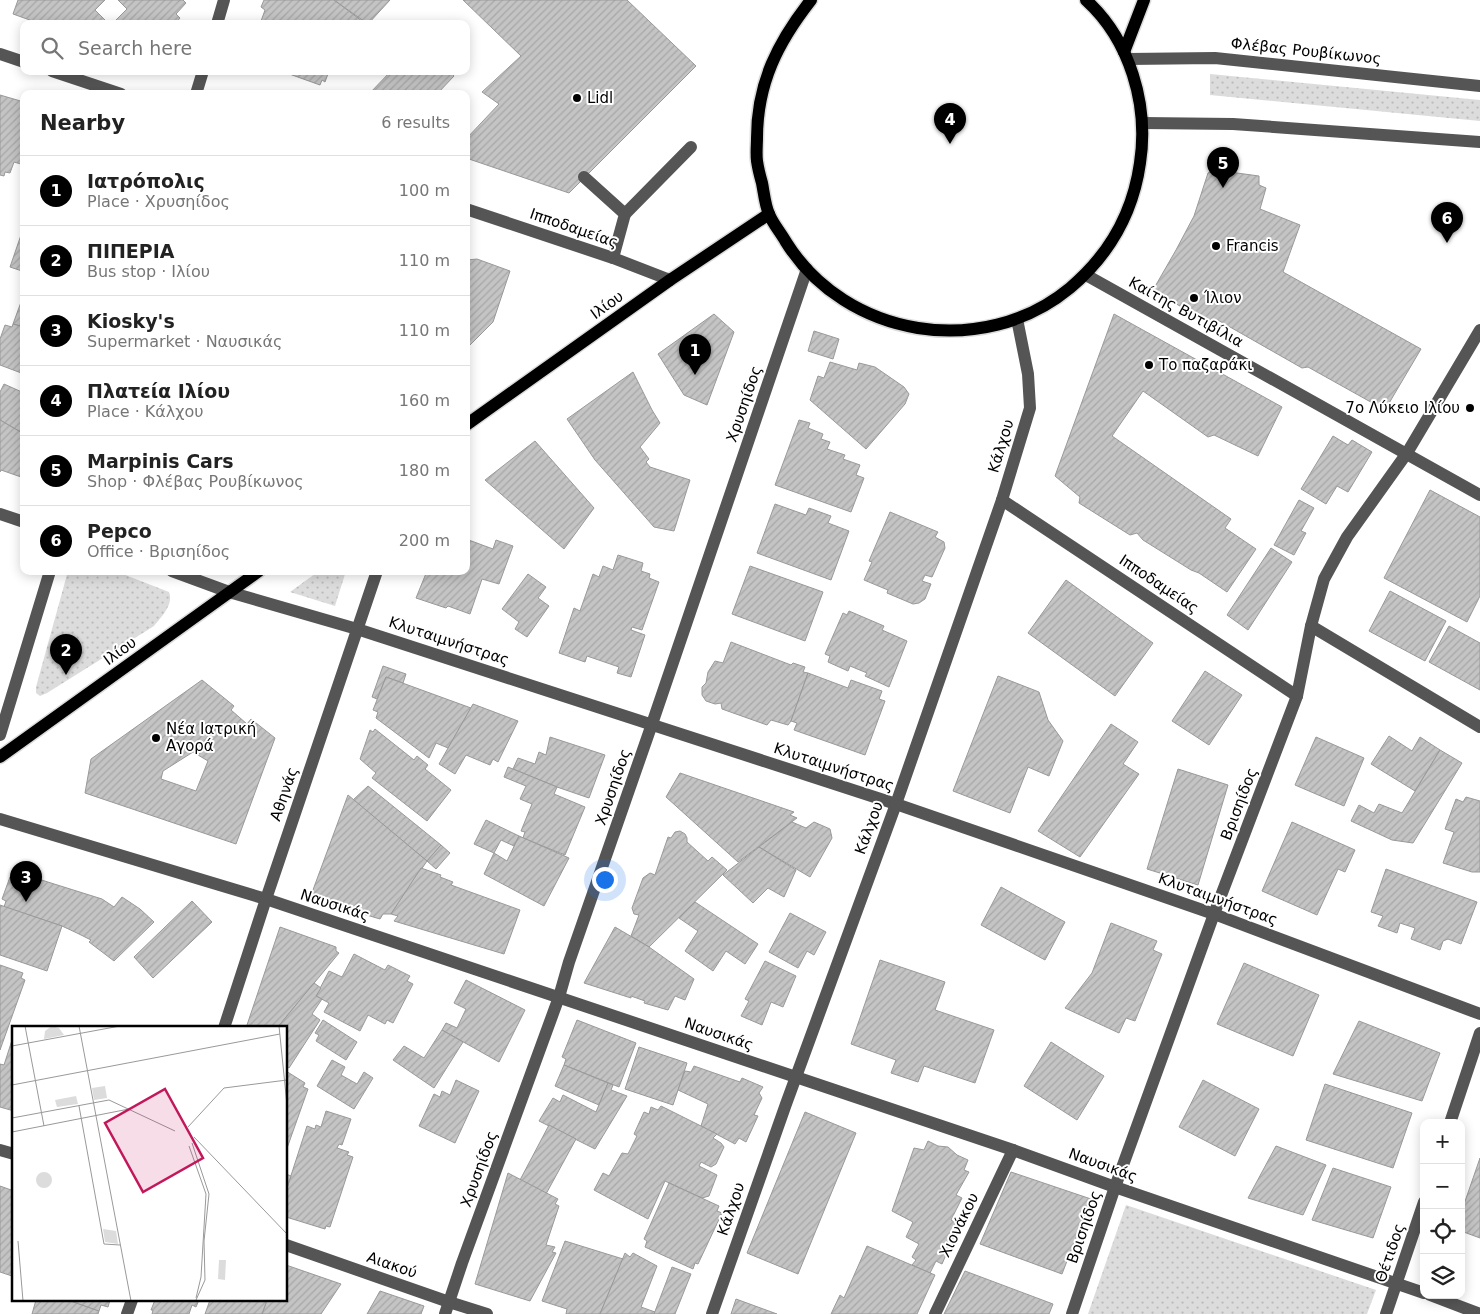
<!DOCTYPE html>
<html lang="en">
<head>
<meta charset="utf-8">
<style>
	:root { --surface:#fff; --page:#f2f2f2; --text:#222; --muted:#767676; --line:#e0e0e0; --accent:#000 }
	body { margin:0; font-family:"DejaVu Sans",sans-serif; background:var(--page); color:var(--text) }
	.controls { position:absolute; right:15px; bottom:15px; display:grid; overflow:hidden; border-radius:10px; box-shadow:0 2px 12px #0003 }
	.controls button { width:45px; height:45px; display:grid; place-items:center; padding:0; border:0; border-bottom:1px solid var(--line); background:var(--surface); color:var(--text); font:25px sans-serif }
	.you { position:absolute; left:604px; top:879px; width:18px; height:18px; margin:-12px; border:4px solid #fff; border-radius:50%; background:#1a73e8; box-shadow:0 0 0 8px #1a73e833 }
	.badge { display:grid; place-items:center; width:32px; height:32px; border-radius:50%; background:var(--accent); color:#fff; font-size:16px; font-weight:700 }
	.pin { position:absolute; translate:-50% -41px; filter:drop-shadow(0 1px 2px #0008) }
	.pin::after { content:''; position:absolute; top:26px; width:18px; height:15px; background:inherit; clip-path:polygon(0 0,100% 0,50% 100%) }
	.list { margin:0; padding:0; list-style:none }
	h2 { display:flex; justify-content:space-between; align-items:center; height:65px; margin:0; padding:0 20px; font-size:21px }
	h2 small { font-size:16px; font-weight:400; color:var(--muted) }
	.list li { display:grid; grid-template-columns:32px 1fr auto; gap:15px; align-items:center; box-sizing:border-box; height:70px; padding:0 20px; border-top:1px solid var(--line) }
	.list b { display:block; font-size:19px; white-space:nowrap }
	.list p { margin:0; font-size:16px; white-space:nowrap; color:var(--muted) }
	.list em { font-size:16px; font-style:normal; color:var(--muted) }
	.icon { flex:none; width:28px; height:28px; fill:none; stroke:currentColor; stroke-width:2; stroke-linecap:round; stroke-linejoin:round }
	.map { position:relative; flex:none; width:1480px; height:1314px; overflow:hidden }
	.search { position:absolute; background:var(--surface); box-shadow:0 2px 12px #0003; left:20px; top:20px; width:450px; height:55px; display:flex; align-items:center; gap:12px; box-sizing:border-box; padding:0 18px; border-radius:10px; color:var(--muted); font-size:19px }
	.panel { position:absolute; background:var(--surface); box-shadow:0 2px 12px #0003; left:20px; top:90px; width:450px; height:485px; border-radius:10px }
	.map>svg:first-child { display:block }
	.grass { fill:url(#grass-dots) }
	.building { fill:url(#building-hatch); stroke:#999; fill-rule:evenodd }
	.lines { fill:none; stroke-linecap:round; stroke-linejoin:round }
	.major-casing { stroke:#dbdbdb; stroke-width:15 }
	.minor { stroke:#555; stroke-width:12 }
	.major { stroke:#000; stroke-width:12 }
	.poi-dot { fill:#000; stroke:#fff; stroke-width:2 }
	.labels { text-anchor:middle; dominant-baseline:central; stroke-width:4; stroke-linejoin:round; paint-order:stroke }
	.street-label { font-size:15px; fill:#000; stroke:#fff }
	.poi-label { font-size:15px; fill:#000; stroke:#fff; text-anchor:start }
	.inset-road { fill:none; stroke:#999; stroke-width:1 }
	.view { fill:#c2185b; fill-opacity:0.15; stroke:#c2185b; stroke-width:2.5 }
	.inset-edge { fill:none; stroke:#000; stroke-width:2.5 }
</style>
</head>
<body>
<div class="map">
<svg width="1480" height="1314" viewBox="0 0 1480 1314">
	<defs>
		<pattern id="grass-dots" width="8" height="8" patternUnits="userSpaceOnUse" patternTransform="scale(1.25)"><rect width="8" height="8" fill="#dcdcdc"/><path d="M2 2h.1M6 6h.1" fill="none" stroke="#bbb" stroke-width="1.8" stroke-linecap="round"/></pattern>
		<pattern id="building-hatch" width="6" height="6" patternUnits="userSpaceOnUse" patternTransform="scale(1.25)"><rect width="6" height="6" fill="#c4c4c4"/><path d="M-1 1l2-2M0 6l6-6M5 7l2-2" fill="none" stroke="#a7a7a7"/></pattern>
	</defs>
	<rect width="100%" height="100%" fill="#fff"/>
	<g class="grass">
		<polygon points="1210,74 1480,100 1480,121 1210,95"/>
		<path d="M68,571H115L169,592C174,605 161,617 154,626L47,693L40,696L36,693V687Z"/>
		<polygon points="319,571 346,571 335,606 290,592"/>
		<polygon points="1126,1205 1376,1290 1367,1314 1088,1314"/>
	</g>
	<g class="building">
		<polygon points="18,0 105,0 95,10 107,22 105,24 41,24 13,14"/>
		<polygon points="118,0 183,0 186,3 176,14 180,18 175,24 112,24 127,9"/>
		<polygon points="264,0 334,0 366,24 260,24 265,10 261,7"/>
		<polygon points="334,0 390,0 368,24"/>
		<polygon points="463,0 627,0 696,66 569,193 466,158 466,139 499,104 482,92 521,56"/>
		<polygon points="281,71 329,71 325,82 322,80 320,85"/>
		<polygon points="391,71 449,71 454,76 437,94 369,94"/>
		<polygon points="0,95 24,102 24,165 14,162 10,173 5,172 4,176 0,175"/>
		<polygon points="1215,170 1259,176 1259,185 1266,188 1260,209 1300,225 1283,272 1421,349 1385,410 1308,367 1302,368 1216,319 1205,321 1153,290 1176,250 1194,216 1208,173"/>
		<polygon points="21,235 24,235 24,266 22,271 10,267"/>
		<polygon points="466,256 467,260 477,259 510,271 493,322 466,349"/>
		<polygon points="24,294 24,327 13,324"/>
		<polygon points="714,314 734,332 707,405 684,395 658,354"/>
		<polygon points="1114,314 1282,407 1258,456 1214,435 1208,437 1143,391 1112,436 1231,519 1225,528 1256,549 1227,592 1199,573 1191,570 1143,540 1137,533 1130,535 1079,503 1080,497 1055,476"/>
		<polygon points="13,324 24,327 24,374 0,365 0,339 5,325 12,327"/>
		<polygon points="814,331 839,339 833,359 808,351"/>
		<polygon points="830,362 857,370 859,363 875,367 904,387 909,394 905,404 866,449 810,400 818,376 824,378"/>
		<polygon points="633,372 652,410 660,423 640,447 649,459 646,462 650,467 690,480 674,531 654,527 595,460 567,419"/>
		<polygon points="4,384 24,393 24,434 0,420 0,392"/>
		<polygon points="0,420 24,434 24,478 1,470 0,472"/>
		<polygon points="799,420 810,423 808,428 823,434 821,439 830,442 827,449 845,455 843,459 860,465 856,475 864,478 851,512 775,485"/>
		<polygon points="1333,436 1348,445 1352,440 1372,452 1348,492 1337,486 1326,504 1301,489"/>
		<polygon points="535,441 594,508 564,549 485,480"/>
		<polygon points="1430,490 1480,517 1480,596 1467,622 1384,578"/>
		<polygon points="1299,500 1314,508 1301,531 1306,533 1294,555 1274,545"/>
		<polygon points="775,504 806,515 809,508 831,516 828,523 849,531 831,580 757,553"/>
		<polygon points="890,512 938,532 935,537 944,542 945,548 932,577 925,575 922,581 931,584 925,599 919,603 913,604 887,593 888,590 864,580 872,562 869,561"/>
		<polygon points="466,539 493,549 496,540 513,546 499,584 482,579 470,614 448,606 446,608 416,598 427,571 466,571"/>
		<polygon points="1271,548 1292,562 1248,630 1227,615"/>
		<polygon points="618,555 643,563 641,571 650,574 649,578 659,582 642,630 632,627 631,630 645,635 631,677 617,673 619,667 587,656 585,662 559,653 574,608 580,611 593,574 599,577 603,566 613,570"/>
		<polygon points="750,566 823,592 805,641 732,614"/>
		<polygon points="528,574 546,587 538,598 549,606 527,637 515,629 519,622 502,609"/>
		<polygon points="1066,580 1153,643 1115,696 1028,633"/>
		<polygon points="1390,591 1446,621 1425,661 1369,631"/>
		<polygon points="849,611 884,626 882,630 907,641 889,687 865,676 867,673 850,666 848,671 828,662 830,656 825,654 843,613 847,615"/>
		<polygon points="1449,626 1480,643 1480,690 1429,662"/>
		<polygon points="731,642 791,665 793,663 805,667 803,672 808,673 791,721 788,725 771,720 767,725 722,709 721,703 715,704 706,701 702,695 702,687 706,683 708,672 715,661 723,663"/>
		<polygon points="383,666 406,674 403,683 386,677 377,699 372,697"/>
		<polygon points="1205,671 1242,695 1209,745 1172,721"/>
		<polygon points="808,673 848,688 851,680 882,691 879,699 885,701 865,755 794,730 797,723 791,721"/>
		<polygon points="998,676 1039,692 1048,720 1063,741 1049,776 1028,767 1010,813 953,791"/>
		<polygon points="386,677 471,708 448,748 436,743 429,758 376,718 378,712 373,710"/>
		<path d="M202,680L234,706L231,710L247,724L251,719L275,738L236,844L85,793L91,759ZM193,752L208,761L196,791L161,779L163,771Z"/>
		<polygon points="473,704 518,721 498,762 493,759 490,765 466,755 455,774 439,764"/>
		<polygon points="1111,724 1138,742 1123,764 1139,774 1080,857 1038,831"/>
		<polygon points="375,729 414,760 417,756 428,765 425,769 451,790 427,821 372,778 376,773 360,759 370,730 373,732"/>
		<polygon points="1389,736 1412,751 1420,737 1440,750 1415,791 1371,764"/>
		<polygon points="550,737 605,755 589,798 557,787 513,769 518,758 535,764 539,752 546,755"/>
		<polygon points="1316,737 1364,758 1344,806 1295,785"/>
		<polygon points="1440,750 1462,763 1413,843 1392,840 1351,821 1359,805 1374,813 1379,804 1402,813"/>
		<polygon points="508,767 557,787 554,794 585,807 565,855 523,838 525,832 521,831 532,804 520,799 526,786 504,777"/>
		<polygon points="1178,769 1228,785 1198,885 1147,869"/>
		<polygon points="680,773 794,812 790,815 797,818 738,862 666,797"/>
		<polygon points="368,786 441,845 427,861 353,800"/>
		<polygon points="348,795 427,861 391,914 383,914 380,919 310,898"/>
		<polygon points="1466,797 1480,801 1480,872 1472,872 1443,863 1454,832 1445,829 1456,799 1463,802"/>
		<polygon points="486,820 519,836 514,846 501,840 494,853 474,844"/>
		<polygon points="792,822 806,828 814,822 830,829 832,838 810,877 759,847"/>
		<polygon points="1292,822 1355,850 1345,872 1338,869 1317,915 1262,891"/>
		<polygon points="680,831 685,834 687,838 687,842 708,861 712,857 727,870 649,947 631,936 639,915 634,914 632,908 643,878 650,873 655,875 668,837 671,838 675,832"/>
		<polygon points="519,836 569,858 544,906 484,874 494,853 507,861"/>
		<polygon points="441,845 450,853 436,869 427,861"/>
		<polygon points="759,847 796,870 784,897 768,888 753,903 723,875"/>
		<polygon points="421,868 441,875 440,877 453,882 451,885 520,910 504,954 394,921 398,916 391,914"/>
		<polygon points="1386,869 1477,902 1461,944 1448,939 1443,941 1440,950 1411,939 1415,928 1400,923 1397,933 1378,926 1383,916 1371,912"/>
		<polygon points="16,872 102,899 114,907 122,897 140,909 154,922 114,961 89,942 91,940 77,933 62,926 4,907 6,901 2,899 10,877 14,878"/>
		<polygon points="1001,887 1065,922 1045,960 981,925"/>
		<polygon points="192,901 212,922 153,978 134,957"/>
		<polygon points="695,902 758,944 745,964 726,951 713,971 685,951 698,931 679,918"/>
		<polygon points="0,905 62,926 47,971 0,955"/>
		<polygon points="790,913 826,932 814,955 807,951 798,968 769,952"/>
		<polygon points="1111,923 1157,941 1153,950 1162,954 1135,1021 1126,1018 1119,1033 1065,1008 1092,973"/>
		<polygon points="280,927 336,947 336,951 339,953 277,1028 246,1028"/>
		<polygon points="615,927 649,947 694,979 685,1000 675,996 668,1010 644,1003 645,1001 631,996 631,998 584,983"/>
		<polygon points="354,954 385,970 388,965 410,976 407,981 413,984 393,1023 387,1020 385,1024 368,1015 360,1031 324,1012 329,1003 316,996 329,971 342,977"/>
		<polygon points="880,960 945,982 935,1010 994,1030 975,1083 924,1066 918,1082 891,1073 896,1060 851,1044"/>
		<polygon points="765,961 796,976 783,1007 771,1002 762,1025 741,1016 749,1001 745,999"/>
		<polygon points="1244,963 1319,995 1293,1056 1217,1024"/>
		<polygon points="0,965 23,973 21,978 25,980 0,1050"/>
		<polygon points="466,980 525,1010 499,1062 442,1030 446,1023 457,1028 466,1009 454,1003"/>
		<polygon points="314,983 321,988 316,996 322,999 312,1014 320,1020 289,1068 286,1066 286,1028 277,1028"/>
		<polygon points="323,1020 357,1042 346,1060 316,1041 319,1035 315,1033"/>
		<polygon points="577,1020 636,1043 619,1087 564,1065 566,1059 562,1057"/>
		<polygon points="1359,1021 1440,1053 1422,1101 1333,1074"/>
		<polygon points="442,1030 463,1042 434,1088 393,1060 404,1046 424,1058"/>
		<polygon points="13,1037 14,1037 14,1111 0,1107 0,1064 4,1065"/>
		<polygon points="1051,1042 1104,1076 1077,1120 1024,1086"/>
		<polygon points="639,1047 687,1063 673,1105 625,1089"/>
		<polygon points="332,1060 345,1067 341,1075 357,1084 364,1072 373,1078 354,1109 317,1086"/>
		<polygon points="564,1065 608,1083 599,1105 555,1086"/>
		<polygon points="694,1066 740,1082 742,1078 763,1087 759,1093 762,1098 754,1115 758,1116 746,1142 739,1138 735,1144 701,1126 708,1104 678,1090 685,1071 691,1072"/>
		<polygon points="286,1071 305,1083 303,1087 308,1089 286,1151"/>
		<polygon points="456,1080 479,1091 455,1143 419,1126 434,1094 440,1097 442,1091 450,1095"/>
		<polygon points="1203,1080 1259,1109 1235,1156 1179,1127"/>
		<polygon points="608,1083 613,1085 611,1090 627,1096 595,1149 539,1121 553,1098 560,1102 563,1095 596,1112"/>
		<polygon points="1325,1084 1412,1113 1393,1168 1306,1140"/>
		<polygon points="661,1106 717,1134 713,1138 721,1143 724,1147 716,1164 711,1167 701,1162 699,1166 717,1175 709,1196 702,1198 665,1181 648,1219 594,1190 603,1173 609,1176 622,1153 628,1154 637,1136 634,1134 644,1112 649,1114 651,1107 658,1110"/>
		<polygon points="326,1111 351,1119 342,1145 339,1144 337,1148 349,1152 347,1155 353,1157 330,1227 326,1226 325,1229 286,1217 286,1191 307,1126 315,1129 316,1125 321,1127"/>
		<polygon points="805,1112 856,1133 798,1274 747,1253"/>
		<polygon points="549,1125 576,1139 546,1194 520,1180"/>
		<polygon points="928,1141 938,1146 948,1147 957,1155 968,1160 964,1170 969,1172 956,1195 962,1198 951,1220 959,1225 942,1264 936,1261 930,1273 912,1265 916,1260 912,1257 919,1244 906,1237 913,1222 892,1211 914,1148 924,1150"/>
		<polygon points="1276,1146 1326,1165 1303,1215 1248,1198"/>
		<polygon points="1480,1158 1480,1238 1461,1231 1461,1213"/>
		<polygon points="1333,1168 1391,1187 1373,1238 1312,1220"/>
		<polygon points="1011,1172 1091,1199 1062,1274 980,1244"/>
		<polygon points="508,1173 558,1199 555,1204 559,1206 546,1245 555,1247 552,1252 556,1253 530,1301 475,1284"/>
		<polygon points="286,1174 291,1176 286,1191"/>
		<polygon points="669,1183 719,1206 717,1211 722,1213 698,1264 695,1263 693,1269 645,1247 647,1241 644,1239"/>
		<polygon points="0,1186 14,1191 14,1272 12,1276 0,1272"/>
		<polygon points="565,1241 623,1259 600,1314 566,1314 567,1309 542,1301"/>
		<polygon points="867,1246 935,1275 917,1314 831,1314 840,1295 844,1298"/>
		<polygon points="625,1253 630,1257 633,1253 657,1266 641,1307 655,1312 654,1314 600,1314"/>
		<polygon points="286,1265 341,1284 321,1314 262,1314 267,1300 286,1300"/>
		<polygon points="672,1267 691,1274 675,1314 654,1314"/>
		<polygon points="965,1271 1053,1304 1049,1314 944,1314"/>
		<polygon points="380,1291 424,1306 421,1314 367,1314"/>
		<polygon points="736,1299 777,1314 731,1314"/>
		<polygon points="36,1300 68,1300 99,1311 98,1314 32,1314"/>
		<polygon points="68,1300 110,1300 108,1307 101,1305 99,1311"/>
		<polygon points="155,1300 199,1300 196,1307 192,1305 189,1314 152,1314 153,1310 151,1310"/>
		<polygon points="210,1300 267,1300 262,1314 205,1314"/>
	</g>
	<g class="lines">
		<g class="major-casing">
			<g id="major">
				<path d="M811,0C778,42 757,83 757,138C757,145 756,153 757,161C758,168 760,176 762,183C764,193 765,205 769,214C773,224 781,233 786,242C846,338 983,360 1070,288C1109,255 1133,213 1140,163C1149,105 1130,40 1086,0"/>
				<polyline points="1124,52 1144,0"/>
				<polyline points="466,425 670,280 769,214"/>
				<polyline points="0,757 259,571"/>
			</g>
		</g>
		<g class="minor">
			<polyline points="217,24 224,0"/>
			<polyline points="0,54 24,62"/>
			<polyline points="1128,59 1215,58 1480,86"/>
			<polyline points="52,71 121,94"/>
			<polyline points="196,94 203,71"/>
			<polyline points="1143,123 1233,124 1480,142"/>
			<polyline points="584,177 625,214 613,258"/>
			<polyline points="466,209 613,258 670,280"/>
			<polyline points="625,214 691,147"/>
			<polyline points="1086,275 1480,495"/>
			<polyline points="1002,500 1297,696"/>
			<polyline points="0,514 24,522"/>
			<polyline points="172,571 229,592 357,629 896,804 1214,914 1480,1014"/>
			<polyline points="1311,626 1480,727"/>
			<polyline points="0,735 50,571"/>
			<polyline points="0,819 266,899 1013,1150 1115,1187 1424,1293"/>
			<polyline points="224,1028 266,899 377,571"/>
			<polyline points="1450,1123 1480,1033"/>
			<polyline points="0,1150 14,1154"/>
			<polyline points="286,1245 449,1302 487,1314"/>
			<polyline points="1430,1295 1480,1314"/>
			<polyline points="127,1314 132,1300"/>
			<polyline points="445,1314 462,1263 559,997 569,962 652,724 807,269"/>
			<polyline points="712,1314 786,1104 896,804 1002,500 1030,408 1028,374 1017,319"/>
			<polyline points="935,1314 1013,1150"/>
			<polyline points="1072,1314 1115,1187 1214,914 1297,696 1311,626 1324,579 1347,537 1407,453 1480,330"/>
			<polyline points="1386,1314 1424,1202"/>
		</g>
		<use href="#major" class="major"/>
	</g>
	<g class="poi-dot">
		<circle cx="577" cy="98" r="5"/>
		<circle cx="1216" cy="246" r="5"/>
		<circle cx="1194" cy="298" r="5"/>
		<circle cx="1149" cy="365" r="5"/>
		<circle cx="1470" cy="408" r="5"/>
		<circle cx="156" cy="738" r="5"/>
	</g>
	<g class="labels">
		<g class="street-label">
			<text transform="translate(1306 51) rotate(6)">Φλέβας Ρουβίκωνος</text>
			<text transform="translate(574 228) rotate(19)">Ιπποδαμείας</text>
			<text transform="translate(607 305) rotate(-36)">Ιλίου</text>
			<text transform="translate(1186 312) rotate(29)">Καίτης Βυτιβίλια</text>
			<text transform="translate(744 404) rotate(-71)">Χρυσηίδος</text>
			<text transform="translate(1001 446) rotate(-73)">Κάλχου</text>
			<text transform="translate(1159 584) rotate(34)">Ιπποδαμείας</text>
			<text transform="translate(449 641) rotate(18)">Κλυταιμνήστρας</text>
			<text transform="translate(120 651) rotate(-36)">Ιλίου</text>
			<text transform="translate(834 767) rotate(18)">Κλυταιμνήστρας</text>
			<text transform="translate(613 787) rotate(-71)">Χρυσηίδος</text>
			<text transform="translate(284 794) rotate(-71)">Αθηνάς</text>
			<text transform="translate(1239 804) rotate(-69)">Βρισηίδος</text>
			<text transform="translate(869 828) rotate(-70)">Κάλχου</text>
			<text transform="translate(1218 899) rotate(20)">Κλυταιμνήστρας</text>
			<text transform="translate(335 905) rotate(18)">Ναυσικάς</text>
			<text transform="translate(719 1034) rotate(19)">Ναυσικάς</text>
			<text transform="translate(1103 1165) rotate(20)">Ναυσικάς</text>
			<text transform="translate(479 1169) rotate(-70)">Χρυσηίδος</text>
			<text transform="translate(731 1209) rotate(-71)">Κάλχου</text>
			<text transform="translate(959 1225) rotate(-64)">Χιονάκου</text>
			<text transform="translate(1084 1227) rotate(-71)">Βρισηίδος</text>
			<text transform="translate(1390 1253) rotate(-71)">Θέτιδος</text>
			<text transform="translate(392 1265) rotate(19)">Αιακού</text>
		</g>
		<g class="poi-label">
			<text x="587" y="98">Lidl</text>
			<text x="1226" y="246">Francis</text>
			<text x="1204" y="298">Ίλιον</text>
			<text x="1159" y="365">Το παζαράκι</text>
			<text x="1460" y="408" text-anchor="end">7ο Λύκειο Ιλίου</text>
			<text x="166" y="729">Νέα Ιατρική<tspan x="166" dy="17">Αγορά</tspan></text>
		</g>
	</g>
	<g transform="translate(12 1026)">
		<rect width="275" height="275" fill="#fff"/>
		<path d="M40,0L47,2L52,9L32,13L33,5ZM93,60L95,72L82,74L80,62ZM64,70L66,78L45,81L43,74ZM24 154a8 8 0 1 1 16 0a8 8 0 1 1-16 0ZM91,203L104,205L106,218L93,216ZM207,234H214L213,254L206,253Z" fill="#dcdcdc"/>
		<path class="inset-road" d="M13,0L32,100M67,0L119,275M267,0L275,79M0,20L108,0M0,59L268,8M67,80L92,218L108,219M0,92L97,74L163,105M176,101L212,62L275,54M0,106L117,83M182,111L275,208M180,117L197,168L192,215L193,254L184,274M177,120L194,168L189,251L184,272M6,215L11,275"/>
		<path class="view" d="M153,63L191,132L131,166L93,97Z"/>
		<rect width="275" height="275" class="inset-edge"/>
	</g>
</svg>
<div class="controls">
<button>+</button>
<button>−</button>
<button><svg class="icon" aria-label="locate" viewBox="0 0 24 24"><circle cx="12" cy="12" r="6"/><path d="M12 2v4M12 18v4M2 12h4M18 12h4"/></svg></button>
<button><svg class="icon" aria-label="layers" viewBox="0 0 24 24"><path d="M12 4l9 5-9 5-9-5zM3 14l9 5 9-5"/></svg></button>
</div>
<div class="you"></div>
<div class="pin badge" style="left:695px;top:375px">1</div>
<div class="pin badge" style="left:66px;top:675px">2</div>
<div class="pin badge" style="left:26px;top:902px">3</div>
<div class="pin badge" style="left:950px;top:144px">4</div>
<div class="pin badge" style="left:1223px;top:188px">5</div>
<div class="pin badge" style="left:1447px;top:243px">6</div>
<div class="search"><svg class="icon" aria-label="search" viewBox="0 0 24 24"><circle cx="10" cy="10" r="6"/><path d="M15 15l6 6"/></svg>Search here</div>
<section class="panel">
<h2>Nearby<small>6 results</small></h2>
<ul class="list">
<li><span class="badge">1</span><div><b>Ιατρόπολις</b><p>Place · Χρυσηίδος</p></div><em>100 m</em></li>
<li><span class="badge">2</span><div><b>ΠΙΠΕΡΙΑ</b><p>Bus stop · Ιλίου</p></div><em>110 m</em></li>
<li><span class="badge">3</span><div><b>Kiosky's</b><p>Supermarket · Ναυσικάς</p></div><em>110 m</em></li>
<li><span class="badge">4</span><div><b>Πλατεία Ιλίου</b><p>Place · Κάλχου</p></div><em>160 m</em></li>
<li><span class="badge">5</span><div><b>Marpinis Cars</b><p>Shop · Φλέβας Ρουβίκωνος</p></div><em>180 m</em></li>
<li><span class="badge">6</span><div><b>Pepco</b><p>Office · Βρισηίδος</p></div><em>200 m</em></li>
</ul>
</section>
</div>
</body>
</html>
